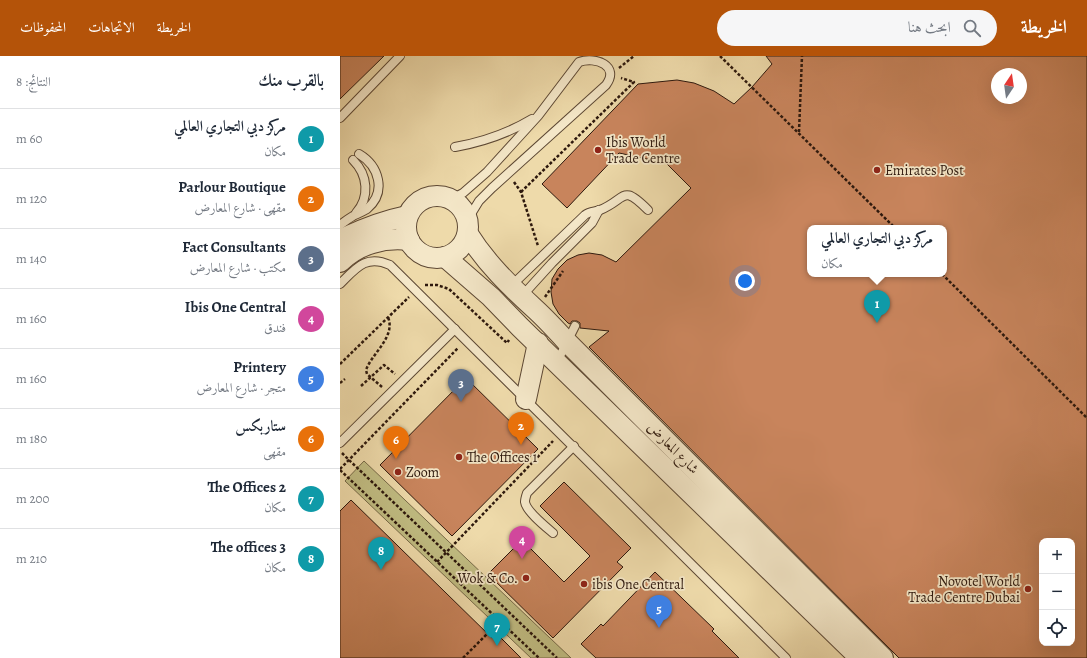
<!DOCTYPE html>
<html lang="ar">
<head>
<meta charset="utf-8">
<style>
	:root { --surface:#fff; --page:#f6f6f7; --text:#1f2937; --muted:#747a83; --line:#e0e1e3; --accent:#b45309 }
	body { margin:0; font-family:Alegreya,Amiri,serif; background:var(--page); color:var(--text); direction:rtl }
	.controls { position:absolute; right:12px; bottom:12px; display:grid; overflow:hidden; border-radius:8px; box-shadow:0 4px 16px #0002 }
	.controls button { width:36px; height:36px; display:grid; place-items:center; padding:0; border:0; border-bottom:1px solid var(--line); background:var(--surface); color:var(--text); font:20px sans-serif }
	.compass { position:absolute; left:651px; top:12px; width:36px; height:36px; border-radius:50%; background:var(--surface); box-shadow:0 4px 16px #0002; rotate:13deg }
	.you { position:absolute; left:405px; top:225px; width:14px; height:14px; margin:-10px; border:3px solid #fff; border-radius:50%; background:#1a73e8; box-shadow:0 0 0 6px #1a73e833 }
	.badge { display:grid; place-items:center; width:26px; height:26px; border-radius:50%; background:var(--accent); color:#fff; font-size:13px; font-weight:700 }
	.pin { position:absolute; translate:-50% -33px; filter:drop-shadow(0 1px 2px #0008) }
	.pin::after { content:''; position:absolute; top:21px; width:14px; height:12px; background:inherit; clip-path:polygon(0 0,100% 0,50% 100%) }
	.popup { position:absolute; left:467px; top:169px; width:140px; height:52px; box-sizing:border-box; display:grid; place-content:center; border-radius:8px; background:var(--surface); filter:drop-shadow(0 1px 3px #0005); font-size:13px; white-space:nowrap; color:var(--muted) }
	.popup b { font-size:15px; color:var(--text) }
	.popup::after { content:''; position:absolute; left:50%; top:100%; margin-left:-8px; border:8px solid transparent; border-top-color:var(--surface) }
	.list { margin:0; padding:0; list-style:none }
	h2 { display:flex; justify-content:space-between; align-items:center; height:52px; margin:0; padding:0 16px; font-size:17px }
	h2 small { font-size:13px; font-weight:400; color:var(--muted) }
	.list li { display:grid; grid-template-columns:26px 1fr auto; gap:12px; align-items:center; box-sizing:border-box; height:60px; padding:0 16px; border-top:1px solid var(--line) }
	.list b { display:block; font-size:15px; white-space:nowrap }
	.list p { margin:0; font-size:13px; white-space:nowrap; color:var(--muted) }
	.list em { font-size:13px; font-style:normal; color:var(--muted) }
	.icon { flex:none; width:22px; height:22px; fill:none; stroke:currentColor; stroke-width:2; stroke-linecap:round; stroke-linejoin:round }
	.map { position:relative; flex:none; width:747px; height:602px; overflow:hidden; direction:ltr }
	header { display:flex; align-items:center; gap:24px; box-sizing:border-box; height:56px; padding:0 20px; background:var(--accent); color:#fff }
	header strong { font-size:19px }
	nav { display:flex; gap:22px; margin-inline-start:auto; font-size:14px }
	.search { width:280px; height:36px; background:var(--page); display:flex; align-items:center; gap:10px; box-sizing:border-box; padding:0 14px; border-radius:22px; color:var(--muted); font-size:15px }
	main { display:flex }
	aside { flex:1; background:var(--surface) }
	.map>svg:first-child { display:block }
	.green { fill:#c1bd83; stroke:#776a48 }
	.building { fill:#c8845c; stroke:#2d180d; fill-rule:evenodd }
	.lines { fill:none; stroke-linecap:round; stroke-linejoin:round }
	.service-casing { stroke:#5d4834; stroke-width:10 }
	.tertiary-casing { stroke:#5d4834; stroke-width:22 }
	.path { stroke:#2d180d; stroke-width:2.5; stroke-dasharray:3 2; stroke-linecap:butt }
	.service { stroke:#f4e7c8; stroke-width:8 }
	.tertiary { stroke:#f4e7c8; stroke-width:20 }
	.poi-dot { fill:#8f2418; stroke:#f4e7c8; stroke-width:1.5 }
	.labels { text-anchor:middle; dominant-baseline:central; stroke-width:3.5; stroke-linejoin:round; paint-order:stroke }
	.poi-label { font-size:14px; fill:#2d180d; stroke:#f4e7c8; text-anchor:start }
	.street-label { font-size:14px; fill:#2d180d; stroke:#f4e7c8 }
</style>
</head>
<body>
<header>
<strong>الخريطة</strong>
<div class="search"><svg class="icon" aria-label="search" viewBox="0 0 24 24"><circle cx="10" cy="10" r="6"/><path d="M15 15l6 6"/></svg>ابحث هنا</div>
<nav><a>الخريطة</a><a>الاتجاهات</a><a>المحفوظات</a></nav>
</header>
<main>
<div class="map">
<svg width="747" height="602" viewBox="0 0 747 602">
	<rect width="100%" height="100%" fill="#eedaaa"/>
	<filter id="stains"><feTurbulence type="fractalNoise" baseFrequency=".005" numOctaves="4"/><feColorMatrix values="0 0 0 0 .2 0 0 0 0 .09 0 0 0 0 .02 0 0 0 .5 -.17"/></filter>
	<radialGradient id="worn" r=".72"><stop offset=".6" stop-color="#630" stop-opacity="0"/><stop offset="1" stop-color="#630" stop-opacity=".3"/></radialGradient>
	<polygon class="green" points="24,405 231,602 191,602 5,425"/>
	<g class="building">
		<polygon points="0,0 44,0 0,43"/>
		<path d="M426,0H747V602H559L249,291L269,275L240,272V267L237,265H232L230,268L228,267L219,258L213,248L211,236L212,223L218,213L227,204L238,199L249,197L262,199L276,206L351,132L326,107L279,97L227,152L202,128L298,28L337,24L354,27L374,35L394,48L412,31L432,8ZM657,18H681V42H657ZM470,172H604V218H470ZM702,485H732V587H702Z"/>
		<polygon points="126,322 198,393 112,480 40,409"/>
		<polygon points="224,426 291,492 277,506 283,511 213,582 148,518 182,484 224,526 250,500 200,450"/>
		<polygon points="11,444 152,582 156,577 181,602 0,602 0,455"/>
		<polygon points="315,516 374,573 372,575 399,602 256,602 241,588 261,568 263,570"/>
	</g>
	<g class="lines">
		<g class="service-casing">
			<g id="service">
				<polyline points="0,62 60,0"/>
				<path d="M115,91C143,86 167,78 192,63"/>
				<path d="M13,104C28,119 30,141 16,157"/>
				<path d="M112,143L123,137L147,116L198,60L239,6C256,0 280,10 266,29L152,132L139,145L128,163"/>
				<path d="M0,169C4,166 8,163 13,160C17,158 22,156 27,153C47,136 39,110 19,98"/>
				<path d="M0,228C16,212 26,198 50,209L446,602"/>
				<path d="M171,230L245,159C250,155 255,156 260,154C287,143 281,127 308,154"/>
				<polyline points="182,240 212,207 252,167 259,154"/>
				<polyline points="217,306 235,270"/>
				<polyline points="0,387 115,273"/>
				<path d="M213,477C206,471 186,455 185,446C185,443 186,440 187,437L234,390"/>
			</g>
		</g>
		<g class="tertiary-casing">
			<g id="tertiary">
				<circle cx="97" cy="171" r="31"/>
				<path d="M128,178C146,207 170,230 195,253C206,263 217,275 227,286L543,602"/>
				<path d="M0,184C22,173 43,165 67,160"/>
				<polyline points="105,201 151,241 180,271 520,602"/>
				<path d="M0,206C18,188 44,181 69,184"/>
				<polyline points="186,343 198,287"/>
			</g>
		</g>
		<g class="path">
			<polyline points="380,0 555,172"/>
			<polyline points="279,12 294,0"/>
			<polyline points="459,76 462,0"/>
			<polyline points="174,126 181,136 198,190"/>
			<polyline points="181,136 294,26 281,22"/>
			<polyline points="602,218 747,362"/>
			<polyline points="85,229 97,229 109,233 167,287 169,284"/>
			<polyline points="205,241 223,215"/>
			<polyline points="0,308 69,241"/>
			<polyline points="0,327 5,323"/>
			<polyline points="21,330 44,309 55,318"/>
			<path d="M42,331L27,318L26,314C32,297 56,281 48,261"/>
			<polyline points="2,397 9,404 217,602"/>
			<polyline points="0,413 118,292"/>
			<polyline points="0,414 199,602"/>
			<polyline points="97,506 213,385"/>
			<polyline points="123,602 160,565"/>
		</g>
		<use href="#service" class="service"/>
		<use href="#tertiary" class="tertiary"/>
	</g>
	<g class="poi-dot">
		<circle cx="258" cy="94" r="4"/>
		<circle cx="537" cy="114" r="4"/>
		<circle cx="119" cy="401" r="4"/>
		<circle cx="58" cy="416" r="4"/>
		<circle cx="186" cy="522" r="4"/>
		<circle cx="244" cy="528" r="4"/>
		<circle cx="688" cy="533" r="4"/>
	</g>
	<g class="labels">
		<g class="poi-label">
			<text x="266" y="86">Ibis World<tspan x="266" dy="16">Trade Centre</tspan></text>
			<text x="545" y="114">Emirates Post</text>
			<text x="127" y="401">The Offices 1</text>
			<text x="66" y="416">Zoom</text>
			<text x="178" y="522" text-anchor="end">Wok &amp; Co.</text>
			<text x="680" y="525" text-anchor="end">Novotel World<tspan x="680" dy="16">Trade Centre Dubai</tspan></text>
			<text x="252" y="528">ibis One Central</text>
		</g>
		<g class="street-label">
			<text transform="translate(333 392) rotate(45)">شارع المعارض</text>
		</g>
	</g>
	<rect width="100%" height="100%" filter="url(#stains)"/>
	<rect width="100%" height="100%" fill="url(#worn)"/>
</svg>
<div class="controls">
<button>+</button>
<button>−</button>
<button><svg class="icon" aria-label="locate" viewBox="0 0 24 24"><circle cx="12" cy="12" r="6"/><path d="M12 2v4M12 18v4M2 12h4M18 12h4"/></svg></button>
</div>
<svg class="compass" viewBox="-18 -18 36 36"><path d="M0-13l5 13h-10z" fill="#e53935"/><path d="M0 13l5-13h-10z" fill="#747a83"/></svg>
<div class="you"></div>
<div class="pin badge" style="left:537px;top:267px;background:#0f9aa8">1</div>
<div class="popup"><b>مركز دبي التجاري العالمي</b>مكان</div>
<div class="pin badge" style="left:181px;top:389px;background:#e8710a">2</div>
<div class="pin badge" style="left:121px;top:346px;background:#5c6f8a">3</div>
<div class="pin badge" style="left:182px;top:503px;background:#d1479c">4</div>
<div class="pin badge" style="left:319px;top:572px;background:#3f7fe0">5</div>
<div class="pin badge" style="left:56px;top:403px;background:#e8710a">6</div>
<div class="pin badge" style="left:157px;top:590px;background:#0f9aa8">7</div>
<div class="pin badge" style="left:41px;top:514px;background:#0f9aa8">8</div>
</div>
<aside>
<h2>بالقرب منك<small>النتائج: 8</small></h2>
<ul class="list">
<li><span class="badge" style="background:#0f9aa8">1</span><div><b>مركز دبي التجاري العالمي</b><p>مكان</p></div><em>60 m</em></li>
<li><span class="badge" style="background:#e8710a">2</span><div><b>Parlour Boutique</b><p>مقهى · شارع المعارض</p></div><em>120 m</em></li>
<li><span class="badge" style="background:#5c6f8a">3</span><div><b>Fact Consultants</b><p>مكتب · شارع المعارض</p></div><em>140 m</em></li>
<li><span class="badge" style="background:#d1479c">4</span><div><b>Ibis One Central</b><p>فندق</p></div><em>160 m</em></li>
<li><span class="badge" style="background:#3f7fe0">5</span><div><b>Printery</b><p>متجر · شارع المعارض</p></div><em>160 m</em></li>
<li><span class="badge" style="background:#e8710a">6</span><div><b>ستاربكس</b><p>مقهى</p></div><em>180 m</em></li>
<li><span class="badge" style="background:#0f9aa8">7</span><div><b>The Offices 2</b><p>مكان</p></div><em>200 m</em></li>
<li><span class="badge" style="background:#0f9aa8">8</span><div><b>The offices 3</b><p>مكان</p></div><em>210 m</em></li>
</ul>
</aside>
</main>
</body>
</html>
